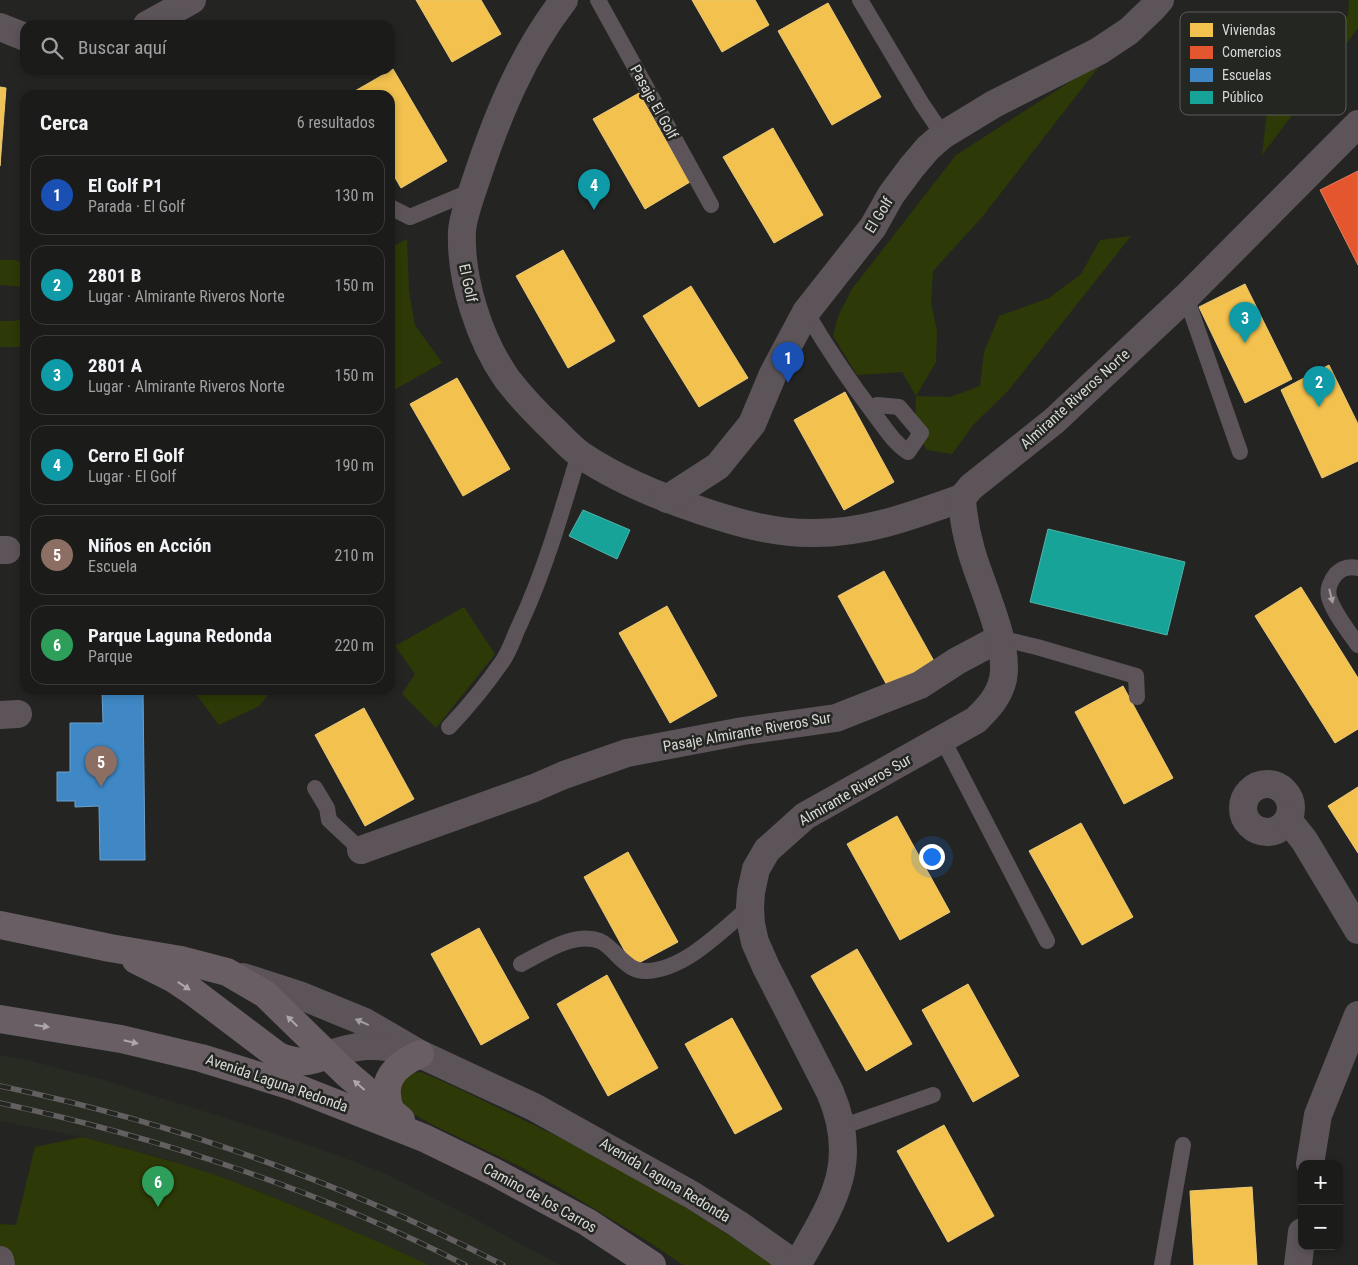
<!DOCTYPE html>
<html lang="es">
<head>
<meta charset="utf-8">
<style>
	:root { --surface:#1b1c1a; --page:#282927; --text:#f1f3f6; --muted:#a0a1a2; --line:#393a39; --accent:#9a9b99 }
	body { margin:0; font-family:"Roboto Condensed",sans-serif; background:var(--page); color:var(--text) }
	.controls { position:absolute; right:15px; bottom:15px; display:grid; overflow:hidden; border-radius:10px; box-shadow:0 2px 8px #0003 }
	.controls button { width:45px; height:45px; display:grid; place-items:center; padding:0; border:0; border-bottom:1px solid var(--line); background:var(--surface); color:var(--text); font:25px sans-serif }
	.you { position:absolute; left:931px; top:856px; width:18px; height:18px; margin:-12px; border:4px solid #fff; border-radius:50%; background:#1a73e8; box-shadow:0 0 0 8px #1a73e833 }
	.badge { display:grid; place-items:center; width:32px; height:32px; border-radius:50%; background:var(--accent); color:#fff; font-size:16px; font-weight:700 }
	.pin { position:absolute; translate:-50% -41px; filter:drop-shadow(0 1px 2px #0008) }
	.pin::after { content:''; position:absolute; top:26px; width:18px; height:15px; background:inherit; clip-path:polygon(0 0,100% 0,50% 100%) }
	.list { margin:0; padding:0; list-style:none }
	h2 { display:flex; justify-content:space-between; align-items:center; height:65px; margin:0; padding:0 20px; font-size:21px }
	h2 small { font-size:16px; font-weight:400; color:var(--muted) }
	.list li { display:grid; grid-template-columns:32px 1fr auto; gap:15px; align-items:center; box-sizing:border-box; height:80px; margin:0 10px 10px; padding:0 10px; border:1px solid var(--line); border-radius:15px }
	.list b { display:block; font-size:19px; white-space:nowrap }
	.list p { margin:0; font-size:16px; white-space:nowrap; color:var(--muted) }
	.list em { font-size:16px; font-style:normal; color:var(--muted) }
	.icon { flex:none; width:28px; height:28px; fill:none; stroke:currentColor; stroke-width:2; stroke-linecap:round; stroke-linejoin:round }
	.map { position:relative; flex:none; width:1358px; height:1265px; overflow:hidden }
	.search { position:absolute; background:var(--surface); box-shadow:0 2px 8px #0003; left:20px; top:20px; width:375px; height:55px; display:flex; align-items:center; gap:12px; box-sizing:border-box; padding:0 18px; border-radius:15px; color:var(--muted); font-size:19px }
	.panel { position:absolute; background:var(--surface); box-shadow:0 2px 8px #0003; left:20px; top:90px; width:375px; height:605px; border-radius:15px }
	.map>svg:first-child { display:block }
	.built { fill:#272b22 }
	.green { fill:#2d3906 }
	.homes { fill:#f2c14e; stroke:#eac877 }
	.shops { fill:#e4572e; stroke:#e17e61 }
	.schools { fill:#3f88c5; stroke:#6da1cb }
	.public { fill:#17a398; stroke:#51b4ab }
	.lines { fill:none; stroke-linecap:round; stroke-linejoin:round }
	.service { stroke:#5c5459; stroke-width:16 }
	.minor { stroke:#5c5459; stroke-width:28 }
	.tertiary { stroke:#5c5459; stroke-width:28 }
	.secondary { stroke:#685e64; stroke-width:28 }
	.rail-casing { stroke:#646062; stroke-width:5.5 }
	.rail { stroke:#242622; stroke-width:4; stroke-dasharray:11; stroke-linecap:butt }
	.oneway { fill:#a19e9f }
	.oneway2 { fill:#aca8aa }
	.labels { text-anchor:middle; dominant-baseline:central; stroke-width:5; stroke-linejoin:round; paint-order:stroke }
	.street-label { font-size:15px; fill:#d9dad8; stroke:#242622 }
	.key { fill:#242622; stroke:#5a5c59; stroke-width:1 }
	.key-label { font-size:14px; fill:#d9dad8 }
</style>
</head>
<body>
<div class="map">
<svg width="1358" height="1265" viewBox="0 0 1358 1265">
	<rect width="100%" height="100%" fill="#242523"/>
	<polygon class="built" points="0,1055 31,1061 104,1080 301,1142 382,1172 473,1218 560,1265 429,1265 337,1224 251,1188 162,1158 82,1137 0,1121"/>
	<g class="green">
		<polygon points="1349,0 1358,0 1358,28 1262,155 1267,112 1290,81 1348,15"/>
		<polygon points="1104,60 983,216 933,271 931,303 937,331 936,362 916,396 950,397 980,386 984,352 999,316 1049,298 1081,274 1100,240 1131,236 1008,391 974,424 952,454 927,450 915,431 916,396 902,372 857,375 833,336 838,316 852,289 956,155"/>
		<polygon points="407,239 409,292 415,325 442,363 390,392 390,248"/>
		<polygon points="0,260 16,260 25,264 25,288 15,286 0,285"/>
		<polygon points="25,319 25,347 0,347 0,321 12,321"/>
		<polygon points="464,607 495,654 436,728 402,694 415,674 395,646"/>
		<polygon points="193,690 272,690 259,706 219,725"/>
		<path d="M421,1072C459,1088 496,1107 534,1125C617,1165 697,1211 772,1265H683L649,1242L558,1187L521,1167L433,1125L401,1107L398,1080L410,1073Z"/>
		<path d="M82,1137C138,1152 196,1166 250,1188C311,1212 370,1238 429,1265H5L0,1248V1224L16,1225L35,1147Z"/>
	</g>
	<g class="homes">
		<polygon points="416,0 481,0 501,34 452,62"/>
		<polygon points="692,0 755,0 769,25 722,52"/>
		<polygon points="828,3 881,97 832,125 778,31"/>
		<polygon points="393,69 447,161 401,188 390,169 390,95 348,95"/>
		<polygon points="0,87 6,88 0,166"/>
		<polygon points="639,93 690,182 645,209 593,119"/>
		<polygon points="773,128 823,215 774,243 723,157"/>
		<polygon points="563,250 615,341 568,368 516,276"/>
		<polygon points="1245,284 1292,379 1245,403 1199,307"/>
		<polygon points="691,286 748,378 699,407 643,316"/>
		<polygon points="1329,365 1358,424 1358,461 1322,478 1281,390"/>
		<polygon points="457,378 510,469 463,496 410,404"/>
		<polygon points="845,392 894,482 844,510 794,420"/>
		<polygon points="884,571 935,663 889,689 838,596"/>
		<polygon points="1301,587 1358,678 1358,729 1335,743 1255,616"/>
		<polygon points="667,606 717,696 670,723 619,633"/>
		<polygon points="1123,686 1173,778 1124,804 1075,712"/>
		<polygon points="364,708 414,799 365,826 315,735"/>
		<polygon points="1358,787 1358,853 1328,806"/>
		<polygon points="897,816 950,912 900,940 847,844"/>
		<polygon points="1081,823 1133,917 1082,945 1029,851"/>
		<polygon points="628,852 678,942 633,966 584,877"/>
		<polygon points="479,928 529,1018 481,1045 431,954"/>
		<polygon points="857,949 912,1044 866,1071 811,976"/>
		<polygon points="607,975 658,1068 608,1096 557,1004"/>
		<polygon points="968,984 1019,1076 973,1102 922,1010"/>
		<polygon points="732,1018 782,1109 735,1134 685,1044"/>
		<polygon points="944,1125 994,1216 948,1242 897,1151"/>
		<polygon points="1252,1187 1257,1265 1194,1265 1190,1191"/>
	</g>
	<polygon class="shops" points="1358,171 1358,265 1320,190"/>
	<polygon class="schools" points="102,690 143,690 145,860 100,860 99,806 75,807 75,801 57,801 57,772 70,772 70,723 103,723"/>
	<g class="public">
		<polygon points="583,510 630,530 617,559 569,536"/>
		<polygon points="1048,529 1185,562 1167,635 1030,602"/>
	</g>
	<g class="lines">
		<g class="service">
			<polyline points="598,0 711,205"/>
			<polyline points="860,0 922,104 943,135"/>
			<polyline points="390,207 410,217 472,191"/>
			<polyline points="1186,297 1240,452"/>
			<path d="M806,312C827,348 850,382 875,415C885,428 894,443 908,452L921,433L899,407L877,405L870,408"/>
			<path d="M1358,568C1349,566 1342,568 1336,574C1331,580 1327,589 1329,597C1333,612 1349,632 1358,645"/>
			<polyline points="1000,638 1037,647 1136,676 1137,697"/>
			<path d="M449,727C468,707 486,685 502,662C510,651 514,636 520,624C545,570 562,511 579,454"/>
			<polyline points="943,740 1047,941"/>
			<polyline points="315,788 327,808 329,820 361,850"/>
			<path d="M521,964C543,953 574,931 600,941C607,944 615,953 620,958C628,965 635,972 647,971C686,969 721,931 750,907"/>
			<polyline points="841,1127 933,1095"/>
			<polyline points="1162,1265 1183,1145"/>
		</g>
		<g class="minor">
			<path d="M564,0C523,53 498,114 477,177C472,193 463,215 462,231C460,279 479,339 507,379C521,397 537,414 554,430C562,438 571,448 581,455C618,480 660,497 702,511C738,523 776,534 815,533C867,533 914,515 962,498"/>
			<polyline points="147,25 192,0"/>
			<polyline points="0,27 25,37"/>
			<polyline points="667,499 718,466 752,424 773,374 806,312 873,227 891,195 911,168 928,148 943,135 994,104 1099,51 1129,31 1152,9 1160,0"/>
			<polyline points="0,550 7,550"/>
			<polyline points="0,715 18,714"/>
			<circle cx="1267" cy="808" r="24"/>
			<polyline points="1288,820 1304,840 1358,930"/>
			<polyline points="361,850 534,788 564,775 627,753 743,731 836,718 920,685 957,661 1000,638"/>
			<polyline points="1310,1164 1318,1115 1358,1015"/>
			<polyline points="0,1260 1,1265"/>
			<polyline points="1298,1265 1302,1232"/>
		</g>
		<g class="tertiary">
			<polyline points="243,977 299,995 365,1022 420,1054 534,1107 692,1195 738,1224 796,1265"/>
			<path d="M327,1055C356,1045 374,1043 404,1050"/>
			<path d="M797,1265C832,1204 861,1164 830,1092L766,967L755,942L751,924L750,907L751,892L756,869L767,850L805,816L976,720C988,708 999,697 1003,679C1010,644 981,586 971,550C966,533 963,516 962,498L971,487L1054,421L1186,297L1358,124"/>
		</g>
		<g class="secondary">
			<polyline points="0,925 110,948 181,960 227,972 265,994 346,1073 401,1120"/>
			<path d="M136,960L174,979L192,991L278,1056C297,1064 309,1063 327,1055"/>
			<polyline points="0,1019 121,1039 201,1058 292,1086 424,1138 494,1172 587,1222 652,1265"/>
			<path d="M391,1112C379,1082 393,1066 420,1054"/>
		</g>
		<g class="rail-casing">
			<g id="rail">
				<path d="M0,1086C175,1123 343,1183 503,1265"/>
				<path d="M0,1103C157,1137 322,1191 465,1265"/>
			</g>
		</g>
		<use href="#rail" class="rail"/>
	</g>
	<defs><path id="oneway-solid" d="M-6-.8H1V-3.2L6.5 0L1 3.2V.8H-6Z" transform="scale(1.25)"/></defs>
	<g class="oneway">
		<use href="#oneway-solid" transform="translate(1331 596) rotate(76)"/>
		<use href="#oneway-solid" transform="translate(362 1022) rotate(-156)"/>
	</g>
	<g class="oneway2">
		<use href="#oneway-solid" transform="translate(184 986) rotate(33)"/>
		<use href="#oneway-solid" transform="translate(292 1021) rotate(-136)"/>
		<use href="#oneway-solid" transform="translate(42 1026) rotate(8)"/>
		<use href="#oneway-solid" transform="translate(131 1042) rotate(13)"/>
		<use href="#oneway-solid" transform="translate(359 1085) rotate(-139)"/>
	</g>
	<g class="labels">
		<g class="street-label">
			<text transform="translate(654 102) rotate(61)">Pasaje El Golf</text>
			<text transform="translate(879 215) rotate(-58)">El Golf</text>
			<text transform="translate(468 283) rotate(78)">El Golf</text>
			<text transform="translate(1075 399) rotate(-42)">Almirante Riveros Norte</text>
			<text transform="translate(747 732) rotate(-10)">Pasaje Almirante Riveros Sur</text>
			<text transform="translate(855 790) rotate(-30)">Almirante Riveros Sur</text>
			<text transform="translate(277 1083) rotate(19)">Avenida Laguna Redonda</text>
			<text transform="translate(665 1180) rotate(31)">Avenida Laguna Redonda</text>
			<text transform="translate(540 1198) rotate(29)">Camino de los Carros</text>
		</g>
	</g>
	<rect x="1180" y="12" width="166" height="103" rx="8" class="key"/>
	<rect x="1190" y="23" width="23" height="14" fill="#f2c14e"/>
	<rect x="1190" y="46" width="23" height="13" fill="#e4572e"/>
	<rect x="1190" y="68" width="23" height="14" fill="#3f88c5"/>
	<rect x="1190" y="91" width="23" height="13" fill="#17a398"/>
	<g class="key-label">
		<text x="1222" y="35">Viviendas</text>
		<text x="1222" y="57">Comercios</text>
		<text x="1222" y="80">Escuelas</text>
		<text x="1222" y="102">Público</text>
	</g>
</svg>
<div class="controls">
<button>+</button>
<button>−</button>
</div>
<div class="you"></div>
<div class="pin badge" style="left:788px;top:383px;background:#1a4fb4">1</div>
<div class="pin badge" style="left:1319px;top:407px;background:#0f9aa8">2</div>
<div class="pin badge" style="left:1245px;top:343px;background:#0f9aa8">3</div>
<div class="pin badge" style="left:594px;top:210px;background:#0f9aa8">4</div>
<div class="pin badge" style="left:101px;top:787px;background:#8d6e63">5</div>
<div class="pin badge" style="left:158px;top:1207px;background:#2e9e5b">6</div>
<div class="search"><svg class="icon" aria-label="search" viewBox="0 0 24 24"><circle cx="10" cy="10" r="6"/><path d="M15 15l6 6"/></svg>Buscar aquí</div>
<section class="panel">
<h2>Cerca<small>6 resultados</small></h2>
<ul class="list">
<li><span class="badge" style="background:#1a4fb4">1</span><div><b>El Golf P1</b><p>Parada · El Golf</p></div><em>130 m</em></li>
<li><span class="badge" style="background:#0f9aa8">2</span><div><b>2801 B</b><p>Lugar · Almirante Riveros Norte</p></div><em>150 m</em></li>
<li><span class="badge" style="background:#0f9aa8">3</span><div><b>2801 A</b><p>Lugar · Almirante Riveros Norte</p></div><em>150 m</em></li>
<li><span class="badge" style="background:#0f9aa8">4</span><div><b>Cerro El Golf</b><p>Lugar · El Golf</p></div><em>190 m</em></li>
<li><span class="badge" style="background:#8d6e63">5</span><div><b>Niños en Acción</b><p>Escuela</p></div><em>210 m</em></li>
<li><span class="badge" style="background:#2e9e5b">6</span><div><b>Parque Laguna Redonda</b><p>Parque</p></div><em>220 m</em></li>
</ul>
</section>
</div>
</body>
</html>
